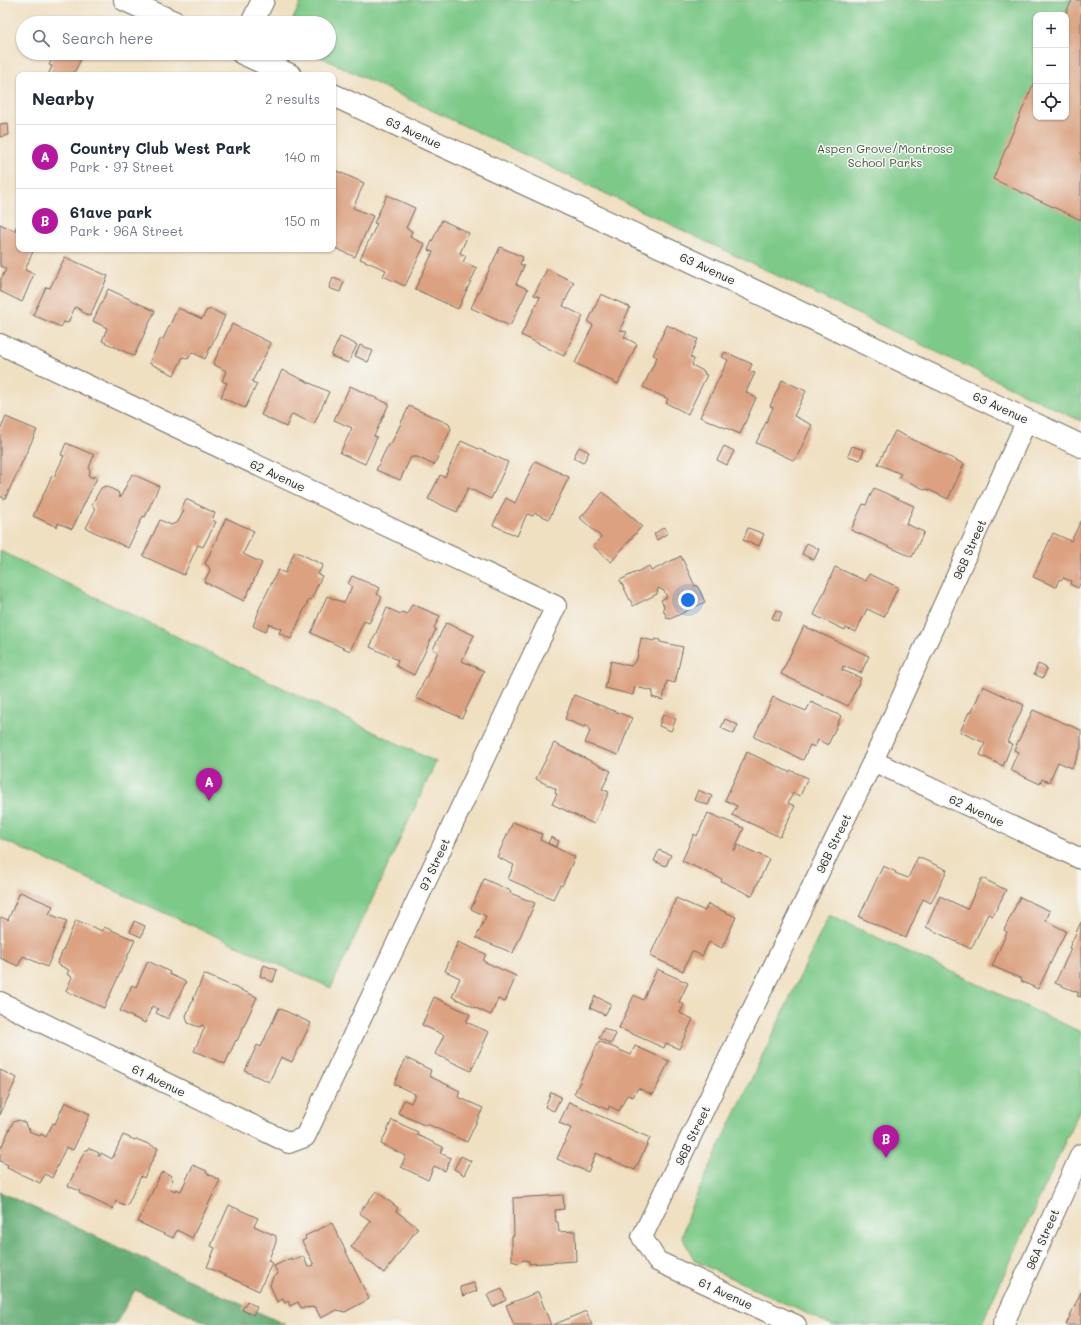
<!DOCTYPE html>
<html lang="en">
<head>
<meta charset="utf-8">
<style>
	:root { --surface:#fff; --page:#f6f6f7; --text:#1f2937; --muted:#747a83; --line:#e0e1e3; --accent:#b5179e }
	body { margin:0; font-family:Mali,sans-serif; background:var(--page); color:var(--text) }
	.controls { position:absolute; right:12px; top:12px; display:grid; overflow:hidden; border-radius:8px; box-shadow:0 1px 3px #0004 }
	.controls button { width:36px; height:36px; display:grid; place-items:center; padding:0; border:0; border-bottom:1px solid var(--line); background:var(--surface); color:var(--text); font:20px sans-serif }
	.you { position:absolute; left:688px; top:600px; width:14px; height:14px; margin:-10px; border:3px solid #fff; border-radius:50%; background:#1a73e8; box-shadow:0 0 0 6px #1a73e833 }
	.badge { display:grid; place-items:center; width:26px; height:26px; border-radius:50%; background:var(--accent); color:#fff; font-size:13px; font-weight:700 }
	.pin { position:absolute; translate:-50% -33px; filter:drop-shadow(0 1px 2px #0008) }
	.pin::after { content:''; position:absolute; top:21px; width:14px; height:12px; background:inherit; clip-path:polygon(0 0,100% 0,50% 100%) }
	.list { margin:0; padding:0; list-style:none }
	h2 { display:flex; justify-content:space-between; align-items:center; height:52px; margin:0; padding:0 16px; font-size:17px }
	h2 small { font-size:13px; font-weight:400; color:var(--muted) }
	.list li { display:grid; grid-template-columns:26px 1fr auto; gap:12px; align-items:center; box-sizing:border-box; height:64px; padding:0 16px; border-top:1px solid var(--line) }
	.list b { display:block; font-size:15px; white-space:nowrap }
	.list p { margin:0; font-size:13px; white-space:nowrap; color:var(--muted) }
	.list em { font-size:13px; font-style:normal; color:var(--muted) }
	.icon { flex:none; width:22px; height:22px; fill:none; stroke:currentColor; stroke-width:2; stroke-linecap:round; stroke-linejoin:round }
	.map { position:relative; flex:none; width:1081px; height:1325px; overflow:hidden }
	.search { position:absolute; background:var(--surface); box-shadow:0 1px 3px #0004; left:16px; top:16px; width:320px; height:44px; display:flex; align-items:center; gap:10px; box-sizing:border-box; padding:0 14px; border-radius:22px; color:var(--muted); font-size:15px }
	.panel { position:absolute; background:var(--surface); box-shadow:0 1px 3px #0004; left:16px; top:72px; width:320px; height:180px; border-radius:8px }
	.map>svg:first-child { display:block }
	.green { fill:#7cc988; stroke:#547a5a; fill-rule:evenodd }
	.forest { fill:#65ad74; stroke:#486c50 }
	.building { fill:#dba180 }
	.lines { fill:none; stroke-linecap:round; stroke-linejoin:round }
	.street-casing { stroke:#706a60; stroke-width:22 }
	.secondary-casing { stroke:#706a60; stroke-width:24 }
	.street { stroke:#fff; stroke-width:20 }
	.secondary { stroke:#fff; stroke-width:22 }
	.labels { text-anchor:middle; dominant-baseline:central; stroke-width:3; stroke-linejoin:round; paint-order:stroke }
	.street-label { font-size:12px; fill:#2b2b2b; stroke:#f6f6f2 }
	.park-label { font-size:12px; fill:#435a47; stroke:#f6f6f2 }
</style>
</head>
<body>
<div class="map">
<svg width="1081" height="1325" viewBox="0 0 1081 1325">
	<rect width="100%" height="100%" fill="#f6f6f2"/>
	<filter id="ink" filterUnits="userSpaceOnUse"><feTurbulence type="fractalNoise" baseFrequency=".025" numOctaves="2"/><feDisplacementMap in="SourceGraphic" scale="8" xChannelSelector="R" yChannelSelector="G"/><feConvolveMatrix kernelMatrix="1 2 1 2 8 2 1 2 1" color-interpolation-filters="sRGB"/></filter>
	<filter id="wash" filterUnits="userSpaceOnUse"><feTurbulence type="fractalNoise" baseFrequency=".012" numOctaves="4" result="noise"/><feDisplacementMap in="SourceGraphic" scale="16" xChannelSelector="R" yChannelSelector="G"/><feGaussianBlur stdDeviation="0.9" result="paint"/><feColorMatrix in="noise" values="0 0 0 0 0 0 0 0 0 0 0 0 0 0 0 0 0 1.4 0 .05"/><feComposite in="paint" operator="in"/></filter>
	<g filter="url(#wash)">
		<rect width="100%" height="100%" fill="#f0e0c2"/>
		<g class="green">
			<path d="M302,0H1081V421L312,53H329V23H291ZM1036,15H1066V117H1036Z"/>
			<polygon points="0,551 436,762 331,988 0,839"/>
			<polygon points="829,915 1081,1032 1081,1107 981,1325 831,1325 695,1261 682,1237 690,1209"/>
		</g>
		<polygon class="forest" points="0,1192 286,1325 212,1325 135,1290 115,1325 0,1325"/>
		<g id="blocks">
			<g class="building">
				<polygon points="1072,0 1081,0 1081,220 993,179 1036,77 1036,117 1066,117 1066,15 1065,15"/>
				<polygon points="55,53 79,53 83,55 73,75 48,75 52,66 49,65"/>
				<polygon points="8,123 9,135 0,137 0,124"/>
				<polygon points="337,171 364,183 353,208 373,216 355,257 333,247 333,179"/>
				<polygon points="387,195 415,208 406,228 412,231 410,237 425,244 405,286 383,276 386,270 360,259 377,224 374,223"/>
				<polygon points="442,220 469,233 460,253 466,256 463,262 477,268 458,309 415,289 433,252 428,250"/>
				<polygon points="0,224 15,231 16,227 19,228 19,249 34,249 25,270 34,274 22,302 0,291 0,281 6,269 0,266"/>
				<polygon points="500,247 523,257 520,264 524,266 516,284 528,289 510,326 471,308"/>
				<polygon points="65,257 108,276 90,316 81,311 81,310 75,307 68,323 64,322 61,327 33,315 46,287 50,288"/>
				<polygon points="547,269 574,282 563,306 583,316 564,356 521,335 540,297 534,295"/>
				<polygon points="333,278 344,282 340,292 329,288"/>
				<polygon points="108,289 155,311 134,356 102,341 107,328 93,321"/>
				<polygon points="601,294 630,307 620,330 627,332 624,337 637,344 618,384 575,363 593,325 588,322"/>
				<polygon points="178,308 202,319 206,311 211,309 225,316 205,359 192,352 188,359 183,357 174,375 149,363 161,338 163,339"/>
				<polygon points="232,324 271,343 252,382 257,384 245,408 221,397 227,383 222,381 226,371 213,364"/>
				<polygon points="667,325 698,339 690,357 694,359 692,365 705,372 704,374 707,375 688,414 666,403 668,399 643,387 657,357 653,355"/>
				<polygon points="340,337 357,345 348,363 331,356"/>
				<polygon points="360,345 373,351 368,362 355,356"/>
				<polygon points="725,352 752,364 749,371 755,373 746,392 756,398 740,434 700,417 728,360 722,357"/>
				<polygon points="282,370 329,392 314,424 292,414 286,427 261,415"/>
				<polygon points="782,380 806,391 794,416 812,425 796,459 793,460 756,443 773,408 770,406"/>
				<polygon points="350,386 389,404 374,436 377,437 365,464 340,453 352,428 334,420"/>
				<polygon points="409,406 449,424 451,429 434,465 417,457 411,457 400,480 376,470 389,443 391,444"/>
				<polygon points="6,417 37,430 5,499 0,496 0,428 1,428"/>
				<polygon points="895,431 964,464 948,499 927,489 926,490 899,477 901,474 878,464"/>
				<polygon points="461,441 508,462 491,499 468,488 457,512 428,499 440,475 445,477"/>
				<polygon points="66,443 94,455 89,468 90,472 89,476 93,478 94,476 97,478 72,529 58,523 57,527 33,516 52,476 54,477 64,456 61,455"/>
				<polygon points="724,446 734,451 727,465 717,460"/>
				<polygon points="852,446 864,450 860,460 848,456"/>
				<polygon points="579,447 589,452 583,463 573,458"/>
				<polygon points="535,461 569,477 549,519 535,513 533,516 527,514 517,536 493,525 506,498 515,503"/>
				<polygon points="132,474 159,486 145,517 143,516 128,548 86,528 95,510 92,504 101,488 106,486 118,492 120,498"/>
				<polygon points="874,488 914,506 906,524 924,532 912,557 851,530 863,504 866,505"/>
				<polygon points="603,492 642,526 611,562 593,546 601,537 580,518"/>
				<polygon points="186,499 215,513 212,520 216,522 203,547 198,545 184,575 143,556 160,520 171,525 178,522 184,510 181,509"/>
				<polygon points="226,518 254,531 243,554 262,563 244,601 204,582 210,570 208,566 205,564"/>
				<polygon points="1081,521 1081,582 1078,588 1070,584 1071,581 1063,578 1062,580 1059,579 1056,587 1033,577 1053,533 1071,541"/>
				<polygon points="664,527 668,533 657,540 654,534"/>
				<polygon points="748,528 764,534 759,546 743,540"/>
				<polygon points="807,543 819,549 814,560 802,554"/>
				<polygon points="295,551 323,565 318,574 322,576 311,600 309,599 291,639 279,633 281,629 269,624 265,632 253,626 259,611 258,611 278,570 285,573"/>
				<polygon points="681,556 695,586 697,585 705,602 670,619 667,618 663,609 664,606 661,600 667,597 664,591 658,588 657,594 633,606 620,580 649,566 651,571"/>
				<polygon points="835,567 866,581 869,574 898,587 884,617 867,609 856,632 846,628 845,630 814,615"/>
				<polygon points="352,576 380,588 377,594 382,597 369,623 364,621 350,651 311,633 327,596 342,602 345,602 352,586 348,584"/>
				<polygon points="412,604 440,616 434,628 436,629 414,675 396,666 398,660 370,647 387,608 401,614 402,612 407,614"/>
				<polygon points="776,610 782,613 778,621 772,618"/>
				<polygon points="446,623 474,635 462,661 484,671 462,718 416,698 438,652 433,649"/>
				<polygon points="804,626 869,656 861,673 843,666 842,670 861,678 848,706 781,674"/>
				<polygon points="641,638 654,641 655,639 660,640 660,642 683,647 675,683 667,681 663,700 652,697 653,691 635,687 633,695 605,688 611,661 631,666 637,659"/>
				<polygon points="1038,664 1047,668 1043,678 1034,674"/>
				<polygon points="983,686 1024,705 1007,742 1012,744 1003,766 980,755 985,743 960,732 969,712 971,713"/>
				<polygon points="574,695 632,718 618,755 585,743 590,731 587,725 584,727 565,719"/>
				<polygon points="773,697 806,711 811,702 841,716 828,745 818,740 815,747 810,745 803,760 754,737"/>
				<polygon points="1033,710 1081,730 1081,748 1072,768 1058,762 1049,782 1042,779 1040,784 1010,770 1018,752 1014,750"/>
				<polygon points="663,714 676,719 671,731 659,726"/>
				<polygon points="725,719 738,725 734,734 721,728"/>
				<polygon points="554,743 611,771 602,789 609,792 594,824 552,804 557,794 555,793 556,789 536,779"/>
				<polygon points="747,752 789,772 790,770 808,778 800,796 793,793 788,803 795,806 780,837 732,815 737,806 725,800"/>
				<polygon points="698,790 712,796 708,805 694,800"/>
				<polygon points="708,813 744,828 734,850 736,850 738,845 769,859 752,896 721,881 722,879 682,861 694,834 697,836"/>
				<polygon points="513,822 542,834 540,840 575,857 562,886 560,885 553,899 508,879 514,865 497,857"/>
				<polygon points="551,837 559,841 556,847 548,843"/>
				<polygon points="659,850 671,855 666,866 654,861"/>
				<polygon points="918,857 947,870 931,903 923,899 906,938 859,917 883,866 896,872 895,873 908,878"/>
				<polygon points="982,878 1006,890 993,916 988,914 971,949 926,927 940,896 967,909"/>
				<polygon points="484,879 511,891 510,893 535,903 513,953 476,938 486,916 471,909"/>
				<polygon points="20,892 53,906 49,914 67,921 47,967 23,956 18,966 0,958 0,919 1,917 8,920"/>
				<polygon points="1020,897 1050,911 1046,921 1066,931 1038,989 1021,981 1022,979 992,966 1007,932 1004,930"/>
				<polygon points="676,898 705,911 708,904 736,917 722,948 709,942 702,956 692,951 683,971 650,956"/>
				<polygon points="76,920 102,931 104,927 135,940 104,1008 66,991 72,977 67,974 69,970 57,964"/>
				<polygon points="134,921 145,926 141,937 130,932"/>
				<polygon points="1081,922 1081,997 1077,996 1079,993 1055,983 1071,949 1069,948"/>
				<polygon points="458,942 486,954 483,961 516,976 505,1002 498,999 491,1015 452,997 460,978 445,971"/>
				<polygon points="148,961 170,972 169,974 186,982 168,1019 156,1013 158,1009 152,1006 145,1023 120,1011 132,985 136,987"/>
				<polygon points="264,965 277,970 273,982 260,976"/>
				<polygon points="657,969 688,983 679,1002 684,1004 680,1013 693,1019 679,1049 666,1043 664,1048 619,1028 634,995 643,1000"/>
				<polygon points="204,974 257,997 237,1041 236,1040 225,1064 194,1051 205,1027 203,1025 199,1027 188,1023 186,1016"/>
				<polygon points="595,996 611,1004 605,1015 590,1008"/>
				<polygon points="434,997 470,1014 466,1022 489,1032 471,1071 435,1054 444,1035 422,1025"/>
				<polygon points="279,1008 311,1023 292,1062 281,1057 269,1082 245,1071 257,1045 261,1047"/>
				<polygon points="604,1028 616,1034 611,1044 599,1038"/>
				<polygon points="599,1041 631,1055 635,1046 669,1061 653,1095 638,1088 633,1097 627,1095 619,1111 609,1106 608,1110 574,1094"/>
				<polygon points="406,1058 431,1070 429,1076 460,1091 458,1097 483,1108 467,1142 427,1124 426,1126 398,1113 404,1100 411,1103 415,1094 394,1084"/>
				<polygon points="0,1070 17,1078 0,1115"/>
				<polygon points="551,1092 561,1097 554,1111 545,1107"/>
				<polygon points="65,1102 90,1114 73,1150 66,1147 52,1178 45,1174 40,1183 7,1168 8,1165 0,1161 0,1150 13,1122 19,1120 25,1123 27,1128 30,1129 29,1131 40,1136 41,1134 46,1137 53,1123 55,1124"/>
				<polygon points="569,1102 650,1138 635,1170 596,1153 588,1172 557,1159 571,1128 559,1123"/>
				<polygon points="392,1120 418,1132 417,1135 443,1147 440,1153 451,1158 445,1171 434,1166 428,1180 401,1167 406,1156 381,1144"/>
				<polygon points="123,1135 135,1140 136,1139 158,1148 144,1178 141,1176 127,1206 116,1201 113,1209 79,1193 80,1191 68,1186 85,1150 87,1150 88,1148 99,1153 98,1156 100,1156 101,1153 112,1159"/>
				<polygon points="461,1156 471,1161 464,1175 454,1169"/>
				<polygon points="193,1165 207,1171 206,1173 220,1180 192,1238 177,1230 173,1238 138,1222 161,1173 163,1174 163,1172 172,1176 171,1178 173,1179 169,1188 175,1191 176,1189 181,1191"/>
				<polygon points="376,1191 398,1208 396,1211 418,1228 384,1273 351,1247 371,1221 359,1213"/>
				<polygon points="563,1195 564,1209 555,1210 556,1222 558,1222 559,1232 575,1231 576,1261 529,1264 529,1261 524,1260 518,1263 512,1261 512,1236 514,1236 513,1198"/>
				<polygon points="229,1205 258,1218 254,1226 276,1236 276,1242 268,1261 272,1263 259,1291 207,1267 215,1248 211,1246"/>
				<polygon points="332,1223 369,1299 345,1312 337,1310 321,1318 315,1307 301,1308 298,1302 290,1306 288,1301 285,1303 283,1299 277,1302 270,1285 273,1277 278,1274 274,1266 291,1258 292,1260 303,1256 308,1267 314,1265 302,1241 306,1239 305,1236"/>
				<polygon points="474,1283 477,1291 463,1296 460,1287"/>
				<polygon points="502,1289 506,1300 493,1307 487,1295"/>
				<polygon points="538,1292 551,1325 514,1325 506,1305"/>
				<polygon points="1081,1292 1081,1325 1066,1325"/>
				<polygon points="247,1301 257,1307 253,1315 242,1310"/>
				<polygon points="586,1311 592,1325 553,1325"/>
			</g>
		</g>
	</g>
	<g filter="url(#ink)">
		<use href="#blocks" fill-opacity="0" stroke="#706a60" stroke-width="1"/>
		<g class="lines">
			<g class="street-casing">
				<g id="street">
					<polyline points="0,344 556,606 305,1137 289,1143 0,1002"/>
					<polyline points="873,761 1081,859"/>
					<polyline points="796,1325 657,1261 642,1237 873,761 1027,420"/>
					<polyline points="1003,1325 1081,1154"/>
				</g>
			</g>
			<g class="secondary-casing">
				<g id="secondary">
					<polyline points="125,0 176,23"/>
					<polyline points="252,23 263,0"/>
					<polyline points="242,53 290,75"/>
					<polyline points="333,95 683,257 1081,446"/>
				</g>
			</g>
			<use href="#street" class="street"/>
			<use href="#secondary" class="secondary"/>
		</g>
	</g>
	<g class="labels">
		<g class="street-label">
			<text transform="translate(414 132) rotate(25)">63 Avenue</text>
			<text transform="translate(708 268) rotate(25)">63 Avenue</text>
			<text transform="translate(1001 407) rotate(25)">63 Avenue</text>
			<text transform="translate(278 475) rotate(25)">62 Avenue</text>
			<text transform="translate(969 549) rotate(-66)">96B Street</text>
			<text transform="translate(977 810) rotate(25)">62 Avenue</text>
			<text transform="translate(833 843) rotate(-64)">96B Street</text>
			<text transform="translate(434 864) rotate(-65)">97 Street</text>
			<text transform="translate(159 1080) rotate(26)">61 Avenue</text>
			<text transform="translate(692 1135) rotate(-64)">96B Street</text>
			<text transform="translate(1042 1239) rotate(-66)">96A Street</text>
			<text transform="translate(726 1293) rotate(25)">61 Avenue</text>
		</g>
		<g class="park-label">
			<text x="885" y="148">Aspen Grove/Montrose<tspan x="885" dy="14">School Parks</tspan></text>
		</g>
	</g>
</svg>
<div class="controls">
<button>+</button>
<button>−</button>
<button><svg class="icon" aria-label="locate" viewBox="0 0 24 24"><circle cx="12" cy="12" r="6"/><path d="M12 2v4M12 18v4M2 12h4M18 12h4"/></svg></button>
</div>
<div class="you"></div>
<div class="pin badge" style="left:209px;top:801px">A</div>
<div class="pin badge" style="left:886px;top:1158px">B</div>
<div class="search"><svg class="icon" aria-label="search" viewBox="0 0 24 24"><circle cx="10" cy="10" r="6"/><path d="M15 15l6 6"/></svg>Search here</div>
<section class="panel">
<h2>Nearby<small>2 results</small></h2>
<ul class="list">
<li><span class="badge">A</span><div><b>Country Club West Park</b><p>Park · 97 Street</p></div><em>140 m</em></li>
<li><span class="badge">B</span><div><b>61ave park</b><p>Park · 96A Street</p></div><em>150 m</em></li>
</ul>
</section>
</div>
</body>
</html>
